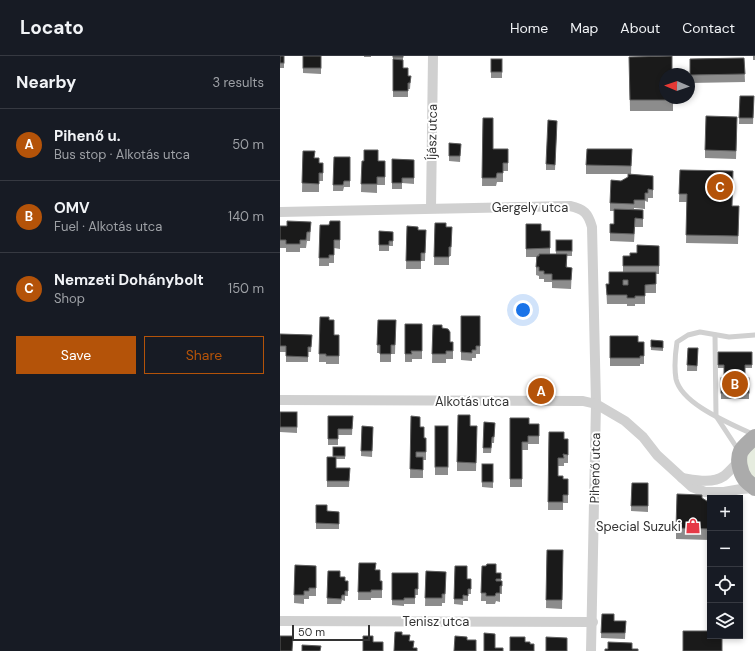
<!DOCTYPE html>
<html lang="en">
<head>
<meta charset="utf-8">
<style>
	:root { --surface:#171b24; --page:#242831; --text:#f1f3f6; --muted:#9ea1a6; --line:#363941; --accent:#b45309 }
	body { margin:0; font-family:"DM Sans",sans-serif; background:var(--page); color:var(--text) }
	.controls { position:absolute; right:12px; bottom:12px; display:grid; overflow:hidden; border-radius:0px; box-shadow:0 2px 6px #0003 }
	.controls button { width:36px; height:36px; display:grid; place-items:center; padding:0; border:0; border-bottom:1px solid var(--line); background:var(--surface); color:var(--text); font:20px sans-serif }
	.compass { position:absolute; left:379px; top:12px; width:36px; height:36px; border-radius:50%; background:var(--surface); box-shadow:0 2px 6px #0003; rotate:272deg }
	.scale { position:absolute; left:12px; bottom:10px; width:78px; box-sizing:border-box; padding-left:4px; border:2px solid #333; border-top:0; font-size:11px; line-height:14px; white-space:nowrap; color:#333; -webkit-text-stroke:3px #fff; paint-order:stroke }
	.you { position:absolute; left:243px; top:254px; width:14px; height:14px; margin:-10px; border:3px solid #fff; border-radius:50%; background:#1a73e8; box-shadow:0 0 0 6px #1a73e833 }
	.badge { display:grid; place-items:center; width:26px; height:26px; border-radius:50%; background:var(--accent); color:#fff; font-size:13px; font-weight:700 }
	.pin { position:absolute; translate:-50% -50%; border:2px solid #fff; box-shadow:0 1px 4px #0006 }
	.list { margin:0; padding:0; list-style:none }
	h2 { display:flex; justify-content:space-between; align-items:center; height:52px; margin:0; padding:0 16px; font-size:17px }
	h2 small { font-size:13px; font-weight:400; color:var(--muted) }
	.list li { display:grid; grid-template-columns:26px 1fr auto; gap:12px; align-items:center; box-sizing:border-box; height:72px; padding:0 16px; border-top:1px solid var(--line) }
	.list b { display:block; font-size:15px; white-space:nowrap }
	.list p { margin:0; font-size:13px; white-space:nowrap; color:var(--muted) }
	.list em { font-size:13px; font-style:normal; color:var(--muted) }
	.actions { display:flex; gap:8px; padding:12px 16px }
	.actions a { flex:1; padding:9px 0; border:1px solid var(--accent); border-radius:0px; text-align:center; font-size:14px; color:var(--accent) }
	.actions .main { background:var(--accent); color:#fff }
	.icon { flex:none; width:22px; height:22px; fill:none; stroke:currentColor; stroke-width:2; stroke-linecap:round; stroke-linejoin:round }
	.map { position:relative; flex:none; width:475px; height:595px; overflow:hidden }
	header { display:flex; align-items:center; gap:24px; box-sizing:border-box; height:56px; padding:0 20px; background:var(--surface); border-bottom:1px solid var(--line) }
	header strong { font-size:19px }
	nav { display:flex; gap:22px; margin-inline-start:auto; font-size:14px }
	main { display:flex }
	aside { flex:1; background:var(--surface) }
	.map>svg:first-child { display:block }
	.green { fill:#e6ecdf }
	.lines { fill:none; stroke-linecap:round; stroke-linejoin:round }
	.service { stroke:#d0d0d0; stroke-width:5 }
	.minor { stroke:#d0d0d0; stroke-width:10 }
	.primary { stroke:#ababab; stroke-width:16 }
	.wall { fill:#8c8c8c }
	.building { fill:#1a1a1a; stroke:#5f5f5f; fill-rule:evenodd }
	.labels { text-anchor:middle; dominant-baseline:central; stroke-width:4; stroke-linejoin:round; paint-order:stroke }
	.street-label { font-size:13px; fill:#333; stroke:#fff }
	.poi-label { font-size:13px; fill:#333; stroke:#fff; text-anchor:end }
</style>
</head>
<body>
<header>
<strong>Locato</strong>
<nav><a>Home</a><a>Map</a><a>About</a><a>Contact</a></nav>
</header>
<main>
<aside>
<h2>Nearby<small>3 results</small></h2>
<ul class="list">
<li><span class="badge">A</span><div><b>Pihenő u.</b><p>Bus stop · Alkotás utca</p></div><em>50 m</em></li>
<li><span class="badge">B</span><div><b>OMV</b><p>Fuel · Alkotás utca</p></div><em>140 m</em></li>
<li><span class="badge">C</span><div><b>Nemzeti Dohánybolt</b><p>Shop</p></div><em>150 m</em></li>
</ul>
<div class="actions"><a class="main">Save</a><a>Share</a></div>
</aside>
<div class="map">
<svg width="475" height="595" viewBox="0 0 475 595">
	<rect width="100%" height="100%" fill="#fff"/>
	<path class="green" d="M475,389V424C464,412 463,401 475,389Z"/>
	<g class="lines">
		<g class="service">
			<polyline points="435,279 436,360 459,395"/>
			<path d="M474,379C452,368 402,349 396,323C394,311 395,299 397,286L408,279L420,276L449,281L475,279"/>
		</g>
		<g class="minor">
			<polyline points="151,152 153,0"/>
			<path d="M0,156L290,150C304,153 308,157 312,171L316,348L311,595"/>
			<polyline points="0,344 303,345 316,348 345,365 363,381 377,399 412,431 425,436 444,436 461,433 475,432"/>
			<path d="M402,422C415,424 432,428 444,420C449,416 455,409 460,404"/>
			<polyline points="0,565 313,566"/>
		</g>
		<path class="primary" d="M475,381C470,385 465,389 461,395C457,403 460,416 465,423C467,426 472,429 475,432"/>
	</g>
	<g class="wall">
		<rect x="0" y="0" width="4" height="12"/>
		<polygon points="23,0 41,0 41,18 23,17"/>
		<rect x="84" y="0" width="7" height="1"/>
		<polygon points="113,0 123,0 123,12 128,20 131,20 130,33 128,33 128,41 113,41"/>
		<rect x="473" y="0" width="2" height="4"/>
		<polygon points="349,1 393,42 393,55 350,55"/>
		<polygon points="464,2 465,26 410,27 410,3"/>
		<rect x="211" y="3" width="11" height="19"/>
		<polygon points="460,40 474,40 473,68 459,68"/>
		<polygon points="203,62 213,93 228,93 228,115 223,115 223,126 217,126 216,130 202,130"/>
		<polygon points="457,69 456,103 425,102 425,94"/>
		<polygon points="277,70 275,114 266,114 266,108"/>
		<polygon points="169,87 181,88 180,106 169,105"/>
		<polygon points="352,93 351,118 306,118 306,109"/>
		<polygon points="23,95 35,102 39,107 43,107 43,125 39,125 39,136 22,136"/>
		<polygon points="54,101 70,101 70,131 64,131 63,135 53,135"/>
		<polygon points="112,103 134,104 134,128 122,127 122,133 112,133"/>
		<polygon points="82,105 105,105 105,129 97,129 97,137 81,136"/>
		<polygon points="400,114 452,150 459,150 458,188 406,187 407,146 399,146"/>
		<polygon points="373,128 373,142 368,142 368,146 365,145 365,153 354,152 354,153 363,154 363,171 355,171 354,186 330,185 330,168 334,168 334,155 330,155 330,147"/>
		<polygon points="60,165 60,193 54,192 54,207 49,207 49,210 39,210 40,169 49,169"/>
		<polygon points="31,166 30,185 27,185 26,192 20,192 20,196 6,196 6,192 0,192 0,170 7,170"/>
		<polygon points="155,167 166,171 172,171 171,200 169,200 169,209 154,209"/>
		<polygon points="246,168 261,175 270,175 270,198 276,198 276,184 292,184 292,200 287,200 287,211 292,212 291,233 272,232 272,226 264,226 264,223 259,223 259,220 256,219 256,201 246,201"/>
		<polygon points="127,170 138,174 146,174 145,205 141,205 141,213 126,213"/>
		<polygon points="99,175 113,176 113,190 109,190 109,195 99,195"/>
		<polygon points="379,190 379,218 376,218 376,237 365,237 365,248 355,248 355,250 347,250 347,248 327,248 326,228 329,228 343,216 343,200 350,200"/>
		<polygon points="181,260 200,260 200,298 196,298 196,302 192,302 192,305 181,304"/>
		<polygon points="40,261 49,264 54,279 59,279 59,308 46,308 46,306 39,306"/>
		<polygon points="98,264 116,264 115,298 111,298 111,306 100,306 100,297 97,297"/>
		<polygon points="125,268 142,268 142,303 132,303 132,306 125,306"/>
		<polygon points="153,269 162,272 170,286 173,286 173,303 166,303 166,307 152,307"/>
		<polygon points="0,278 32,279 31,296 28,296 28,306 6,306 6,296 0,296"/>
		<polygon points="330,280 358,286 364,286 364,308 360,308 360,310 330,310"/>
		<polygon points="371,284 383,285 383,295 371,294"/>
		<polygon points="408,292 418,292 417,315 407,315"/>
		<polygon points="438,296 472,296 472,312 465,312 465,322 469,322 469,343 441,343 441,322 444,322 444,312 438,312"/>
		<polygon points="0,356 17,356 17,377 0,376"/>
		<polygon points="48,360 73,360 72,379 58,379 58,389 48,389"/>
		<polygon points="131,360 140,371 146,390 146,404 143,404 143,422 130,422"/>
		<polygon points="230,362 249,368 259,368 259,388 248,388 248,394 242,394 242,431 230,431"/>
		<polygon points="204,366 215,367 214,387 212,387 211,397 203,397"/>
		<polygon points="82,370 93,371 92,401 81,400"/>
		<rect x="155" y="370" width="13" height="49"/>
		<polygon points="190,370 197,378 196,415 177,415 177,406"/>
		<polygon points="269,376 284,383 288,383 288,407 284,407 284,410 278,410 278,420 283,423 288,423 288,447 283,447 283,454 268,454"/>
		<polygon points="53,391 65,391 65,403 56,403 56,412 70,412 69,431 47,431 47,401 53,401"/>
		<polygon points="202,408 213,408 213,432 202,431"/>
		<polygon points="352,427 368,427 368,456 351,455"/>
		<polygon points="422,442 430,447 430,484 396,483 396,472"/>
		<polygon points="36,449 47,455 59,456 59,473 36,473"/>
		<polygon points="267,494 283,494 282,553 266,552"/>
		<polygon points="79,507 96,514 100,525 102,525 102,542 91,542 91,544 78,544"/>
		<polygon points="15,509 36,510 36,540 29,540 29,543 24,543 24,548 14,547"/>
		<polygon points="175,510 187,523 191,523 191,538 188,538 188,545 183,545 183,549 174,548"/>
		<polygon points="202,510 206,510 216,517 221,517 221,525 222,525 222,538 220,538 220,546 216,545 215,548 206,548 206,545 201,545"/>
		<polygon points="48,515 60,521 65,525 68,525 68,540 65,540 65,545 62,544 61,548 47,548"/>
		<polygon points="146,515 166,516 165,547 162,547 162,550 145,550"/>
		<polygon points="112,517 138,517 138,539 135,539 135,548 124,548 124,550 112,549"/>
		<polygon points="322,558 334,565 346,565 345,583 321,582"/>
	</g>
	<g class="building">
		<rect x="0" y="0" width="4" height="7"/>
		<rect x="23" y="0" width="18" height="12"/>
		<rect x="113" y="0" width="10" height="1"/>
		<polygon points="392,0 392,18 385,18 385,42 393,42 393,44 350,44 349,1"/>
		<polygon points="464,2 465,18 410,19 410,3"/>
		<polygon points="113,3 123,4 123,12 128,12 128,20 131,20 130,27 128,27 128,35 113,35"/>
		<rect x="211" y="3" width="11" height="13"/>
		<polygon points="460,40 474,40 473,62 459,62"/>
		<polygon points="426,60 457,61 456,95 425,94"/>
		<polygon points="203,62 213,62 213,93 228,93 228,107 223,107 223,117 217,117 216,122 202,122"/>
		<polygon points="268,64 277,65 275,109 266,108"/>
		<polygon points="169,87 181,88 180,100 169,100"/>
		<polygon points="307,93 352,93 351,110 306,109"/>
		<polygon points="84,94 98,94 98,105 105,105 105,121 97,121 97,128 81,128 82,105 84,105"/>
		<polygon points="23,95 35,95 34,102 39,102 39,107 43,107 43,117 39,117 39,128 22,127"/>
		<polygon points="54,101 70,101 70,125 64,125 63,129 53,129"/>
		<polygon points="112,103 134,104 134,122 122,122 122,127 112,127"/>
		<polygon points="400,114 453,115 452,150 459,150 458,180 406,179 407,138 399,138"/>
		<polygon points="348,118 373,120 373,134 368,133 368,137 365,137 365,144 354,144 354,148 330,147 331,124 341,125 348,121"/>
		<polygon points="334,153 363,154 363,163 355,162 354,178 330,177 330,168 334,168"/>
		<polygon points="7,165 31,166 30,176 27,176 26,184 20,184 20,188 6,188 6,184 0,184 0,170 7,170"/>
		<polygon points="50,165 60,165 60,184 54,184 54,199 49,199 49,202 39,202 40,169 49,169"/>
		<polygon points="155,167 166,167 166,171 172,171 171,191 169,191 169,201 154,201"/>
		<polygon points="246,168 261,168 261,175 270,175 270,192 246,193"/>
		<polygon points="127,170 138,171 138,174 146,174 145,197 141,197 141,205 126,205"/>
		<polygon points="99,175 113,176 113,185 109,185 109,189 99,189"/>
		<rect x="276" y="184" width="16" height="11"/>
		<polygon points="357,189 379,190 379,210 343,210 343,200 350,200 350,197 357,197"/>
		<polygon points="259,198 287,198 286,211 292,212 291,224 272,224 272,218 264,218 264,215 259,215 259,211 256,211 257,200 259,200"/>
		<path d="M329,216H376V228L365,229V240H355V242H347V239H327L326,228H329ZM343,224H348V229H343Z"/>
		<polygon points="181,260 200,260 200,290 196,290 196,294 192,294 192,297 181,296"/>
		<polygon points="40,261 49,261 49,264 54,264 54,279 59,279 59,300 46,300 46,298 39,298"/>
		<polygon points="98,264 116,264 115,289 111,289 111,298 100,298 100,289 97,289"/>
		<polygon points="125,268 142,268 142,295 131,295 132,298 125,298"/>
		<polygon points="153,269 162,269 162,272 168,273 170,276 170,286 173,286 173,295 166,295 166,298 152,298"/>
		<polygon points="0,278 32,279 31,291 28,291 28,301 6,300 6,290 0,290"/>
		<polygon points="330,280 358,280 358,286 364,286 364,300 360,300 360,302 330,302"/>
		<polygon points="371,284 383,285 383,292 371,291"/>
		<polygon points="408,292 418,292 417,310 407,309"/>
		<polygon points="438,296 472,296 472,309 465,309 465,322 444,322 444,309 438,309"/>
		<rect x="441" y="322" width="28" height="15"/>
		<rect x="0" y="356" width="17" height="15"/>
		<polygon points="178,359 190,359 190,370 197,370 196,407 177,406"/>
		<polygon points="48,360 73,360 72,373 58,373 58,383 48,383"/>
		<polygon points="131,360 140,361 140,371 144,371 144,382 146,382 146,396 136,396 136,401 143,401 143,414 130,413"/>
		<polygon points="230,362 249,362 249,368 259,368 259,380 248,380 248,386 242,386 242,423 230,423"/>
		<polygon points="204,366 215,367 214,381 212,381 211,392 203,392"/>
		<polygon points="82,370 93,371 92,395 81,395"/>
		<rect x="155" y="370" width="13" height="41"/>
		<polygon points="269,376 284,376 284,383 288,383 288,399 283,398 284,402 278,402 278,420 283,420 283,423 288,423 288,439 283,439 283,446 268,446"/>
		<rect x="53" y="391" width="12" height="9"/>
		<polygon points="47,401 56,401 56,412 70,412 69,425 47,425"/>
		<rect x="202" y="408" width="11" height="18"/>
		<polygon points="352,427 368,427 368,450 351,450"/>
		<polygon points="397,438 422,439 422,442 430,447 430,473 396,472"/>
		<polygon points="36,449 47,449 47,455 59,456 59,468 36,467"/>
		<polygon points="267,494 283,494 282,544 266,544"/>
		<polygon points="79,507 96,507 95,514 100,514 100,525 102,525 102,534 91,534 91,536 78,536"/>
		<polygon points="207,508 216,508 216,517 221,517 221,523 216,523 216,525 222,525 222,530 220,530 220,537 216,537 215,540 206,540 206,537 201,537 202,510 206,510"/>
		<polygon points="15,509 36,510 36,532 29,532 29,535 24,535 24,539 14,539"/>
		<polygon points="175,510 187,510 187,523 191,523 191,533 188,533 188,540 183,539 183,543 174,543"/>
		<polygon points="48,515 60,515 60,521 65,521 65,525 68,525 68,535 65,535 65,539 62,539 61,543 47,542"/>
		<polygon points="146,515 166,516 165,538 162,538 162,542 145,542"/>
		<polygon points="112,517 138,517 138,533 135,533 135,542 124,542 124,544 112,544"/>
		<polygon points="322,558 334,558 334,565 346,565 345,577 321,577"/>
		<polygon points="403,575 430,575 430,580 442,580 442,595 403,595"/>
		<polygon points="115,576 122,576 122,579 130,579 129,585 134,585 133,592 137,592 137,595 114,595"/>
		<polygon points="204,577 215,578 215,592 223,592 223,595 204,595"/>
		<polygon points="0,580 13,580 12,595 0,595"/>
		<polygon points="83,580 93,580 93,586 103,586 103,595 83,595"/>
		<polygon points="175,580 187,581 187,584 196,584 196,595 174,595"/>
		<polygon points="230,581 245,581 245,586 250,586 250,588 254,588 254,595 230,595"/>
		<polygon points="266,581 287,582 287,595 266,595"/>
		<polygon points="328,586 352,587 352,593 358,593 358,595 325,595 325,593 328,593"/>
		<polygon points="22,589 41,590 40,595 22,595"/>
	</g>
	<defs>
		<g id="shop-bare" transform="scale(1.2)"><path d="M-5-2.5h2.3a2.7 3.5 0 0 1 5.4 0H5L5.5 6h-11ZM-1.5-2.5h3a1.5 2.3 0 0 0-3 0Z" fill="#e63946" stroke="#fff" stroke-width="2.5" paint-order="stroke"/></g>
	</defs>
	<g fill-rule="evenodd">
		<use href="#shop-bare" x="413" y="470"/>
	</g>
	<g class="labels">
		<g class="street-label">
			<text transform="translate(152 76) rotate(-89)">Íjász utca</text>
			<text x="250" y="151">Gergely utca</text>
			<text x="192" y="345">Alkotás utca</text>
			<text transform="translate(315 412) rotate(-89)">Pihenő utca</text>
			<text x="156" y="565">Tenisz utca</text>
		</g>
		<g class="poi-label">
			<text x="401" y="470">Special Suzuki</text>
		</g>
	</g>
</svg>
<div class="controls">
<button>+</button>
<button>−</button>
<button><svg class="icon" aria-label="locate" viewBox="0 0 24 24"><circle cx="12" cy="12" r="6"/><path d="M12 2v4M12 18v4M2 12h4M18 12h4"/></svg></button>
<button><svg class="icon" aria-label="layers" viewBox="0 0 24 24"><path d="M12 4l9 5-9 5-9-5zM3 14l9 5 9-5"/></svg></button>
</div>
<svg class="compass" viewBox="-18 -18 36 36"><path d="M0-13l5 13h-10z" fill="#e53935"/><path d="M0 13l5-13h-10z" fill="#9ea1a6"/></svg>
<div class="scale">50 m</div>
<div class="you"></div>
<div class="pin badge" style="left:261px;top:335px">A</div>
<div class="pin badge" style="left:455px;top:328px">B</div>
<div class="pin badge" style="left:440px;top:131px">C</div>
</div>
</main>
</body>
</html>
